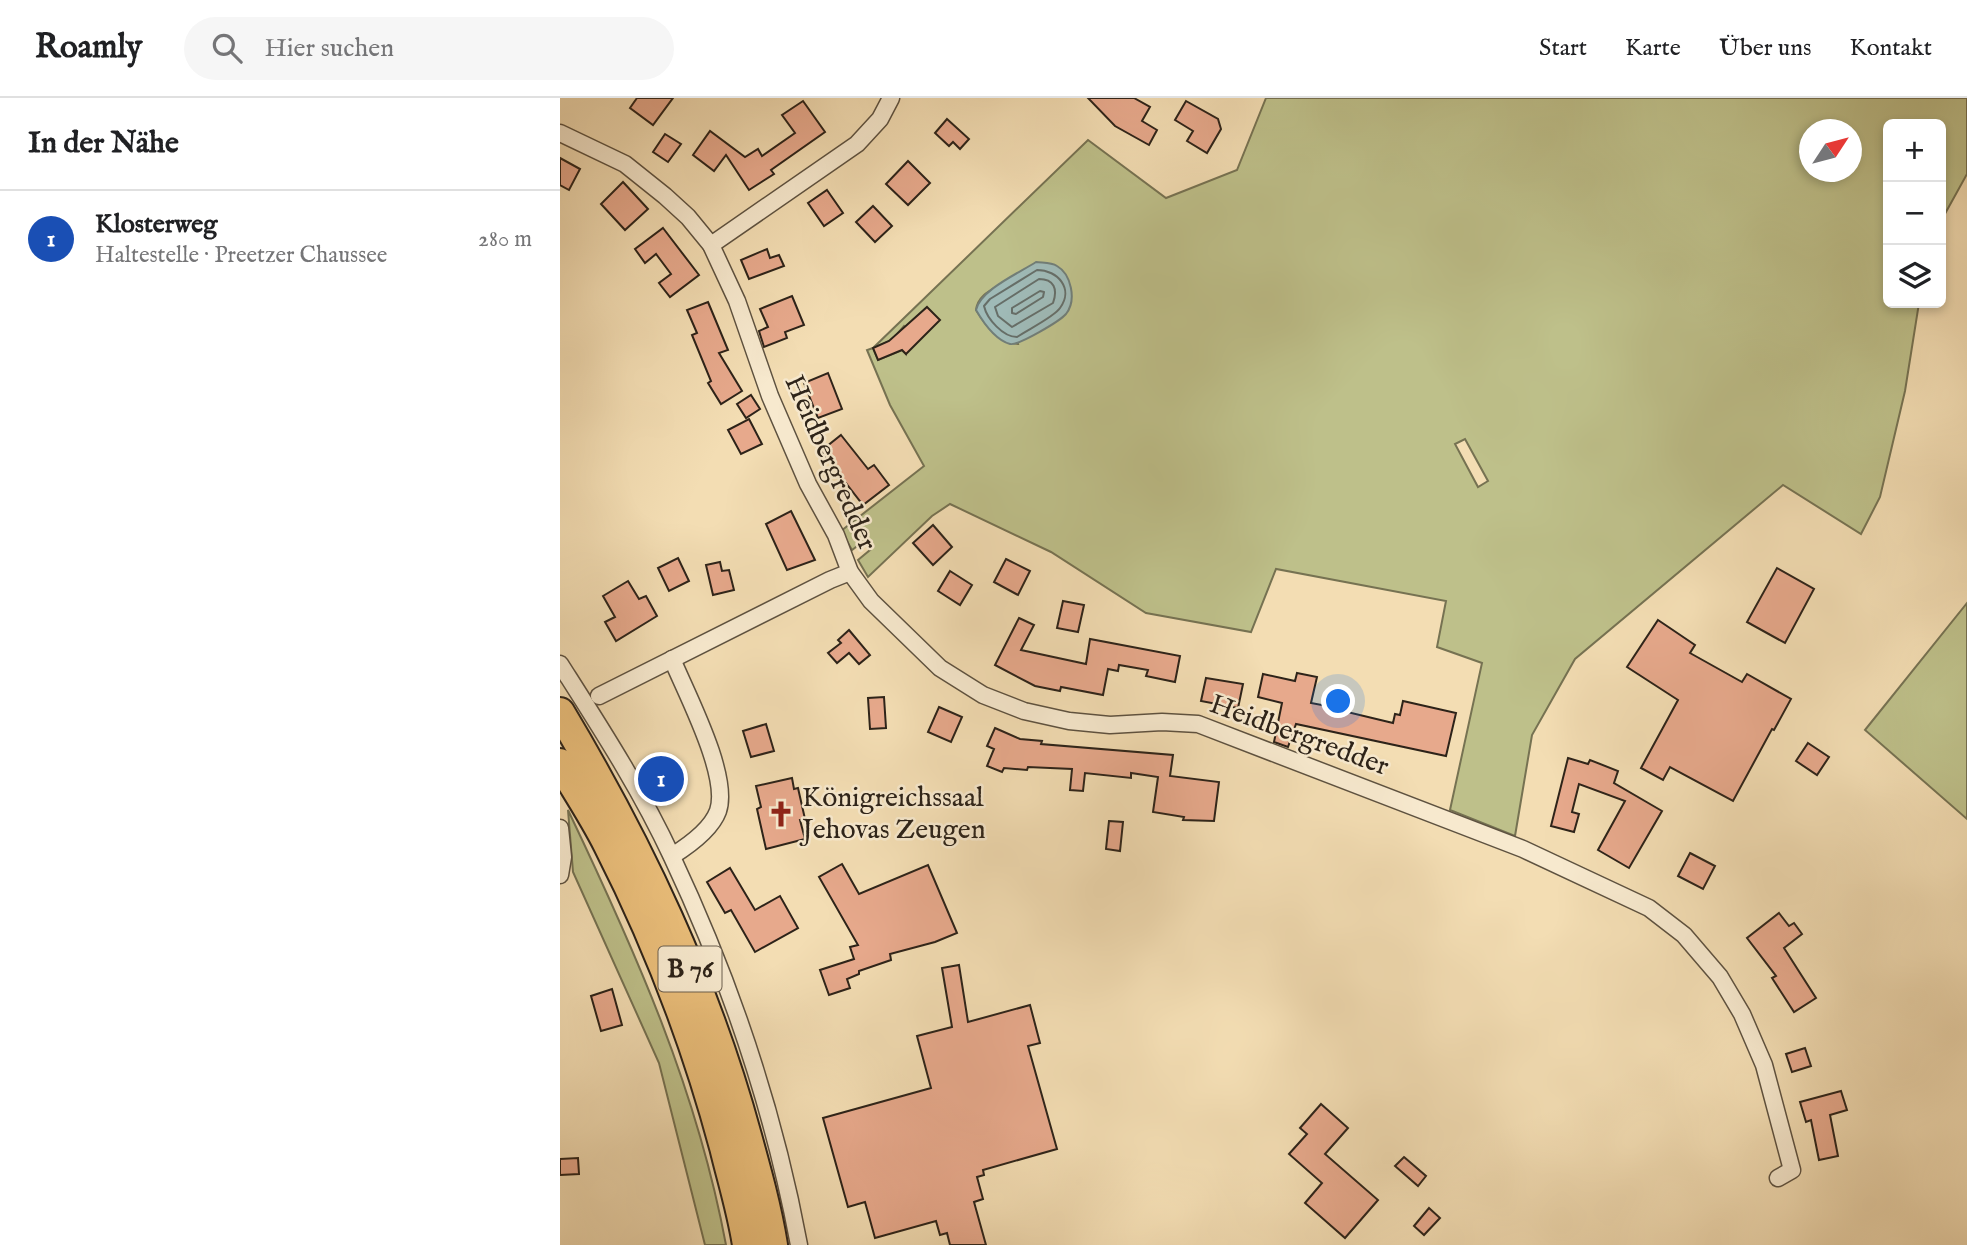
<!DOCTYPE html>
<html lang="de">
<head>
<meta charset="utf-8">
<style>
	:root { --surface:#fff; --page:#f6f6f6; --text:#202124; --muted:#757577; --line:#e0e0e0; --accent:#0b8043 }
	body { margin:0; font-family:"IM FELL English",serif; background:var(--page); color:var(--text) }
	.controls { position:absolute; right:21px; top:21px; display:grid; overflow:hidden; border-radius:10px; box-shadow:0 4px 10px #0003 }
	.controls button { width:63px; height:63px; display:grid; place-items:center; padding:0; border:0; border-bottom:2px solid var(--line); background:var(--surface); color:var(--text); font:35px sans-serif }
	.compass { position:absolute; left:1239px; top:21px; width:63px; height:63px; border-radius:50%; background:var(--surface); box-shadow:0 4px 10px #0003; rotate:54deg }
	.you { position:absolute; left:779px; top:604px; width:24px; height:24px; margin:-18px; border:5px solid #fff; border-radius:50%; background:#1a73e8; box-shadow:0 0 0 10px #1a73e833 }
	.badge { display:grid; place-items:center; width:46px; height:46px; border-radius:50%; background:var(--accent); color:#fff; font-size:23px; font-weight:700 }
	.pin { position:absolute; translate:-50% -50%; border:4px solid #fff; box-shadow:0 2px 7px #0006 }
	.list { margin:0; padding:0; list-style:none }
	h2 { display:flex; justify-content:space-between; align-items:center; height:91px; margin:0; padding:0 28px; font-size:30px }
	h2 small { font-size:23px; font-weight:400; color:var(--muted) }
	.list li { display:grid; grid-template-columns:46px 1fr auto; gap:21px; align-items:center; box-sizing:border-box; height:98px; padding:0 28px; border-top:2px solid var(--line) }
	.list b { display:block; font-size:26px; white-space:nowrap }
	.list p { margin:0; font-size:23px; white-space:nowrap; color:var(--muted) }
	.list em { font-size:23px; font-style:normal; color:var(--muted) }
	.icon { flex:none; width:38px; height:38px; fill:none; stroke:currentColor; stroke-width:2; stroke-linecap:round; stroke-linejoin:round }
	.map { position:relative; flex:none; width:1407px; height:1147px; overflow:hidden }
	header { display:flex; align-items:center; gap:42px; box-sizing:border-box; height:98px; padding:0 35px; background:var(--surface); border-bottom:2px solid var(--line) }
	header strong { font-size:33px }
	nav { display:flex; gap:38px; margin-inline-start:auto; font-size:24px }
	.search { width:490px; height:63px; background:var(--page); display:flex; align-items:center; gap:18px; box-sizing:border-box; padding:0 24px; border-radius:38px; color:var(--muted); font-size:26px }
	main { display:flex }
	aside { flex:1; background:var(--surface) }
	.map>svg:first-child { display:block }
	.green { fill:#bec08a; stroke:#767252; stroke-width:2; fill-rule:evenodd }
	.water { fill:#9fbab7; stroke:#717e78; stroke-width:2 }
	.lines { fill:none; stroke-linecap:round; stroke-linejoin:round }
	.shore { stroke:#666e68; stroke-width:2 }
	.building { fill:#e7a98c; stroke:#2d2319; stroke-width:2 }
	.minor-casing { stroke:#5e5240; stroke-width:19 }
	.trunk-casing { stroke:#2d2319; stroke-width:32 }
	.minor { stroke:#f7e9ce; stroke-width:16 }
	.trunk { stroke:#eabe7a; stroke-width:28 }
	.labels { text-anchor:middle; dominant-baseline:central; stroke-width:5; stroke-linejoin:round; paint-order:stroke }
	.shield { fill:#f7e9ce; stroke:#6a5e4f; stroke-width:2 }
	.shield-label { font-size:26px; font-weight:bold; fill:#2d2319 }
	.street-label { font-size:28px; fill:#2d2319; stroke:#f7e9ce }
	.poi-label { font-size:28px; fill:#2d2319; stroke:#f7e9ce; text-anchor:start }
</style>
</head>
<body>
<header>
<strong>Roamly</strong>
<div class="search"><svg class="icon" aria-label="search" viewBox="0 0 24 24"><circle cx="10" cy="10" r="6"/><path d="M15 15l6 6"/></svg>Hier suchen</div>
<nav><a>Start</a><a>Karte</a><a>Über uns</a><a>Kontakt</a></nav>
</header>
<main>
<aside>
<h2>In der Nähe<small></small></h2>
<ul class="list">
<li><span class="badge" style="background:#1a4fb4">1</span><div><b>Klosterweg</b><p>Haltestelle · Preetzer Chaussee</p></div><em>280 m</em></li>
</ul>
</aside>
<div class="map">
<svg width="1407" height="1147" viewBox="0 0 1407 1147">
	<rect width="100%" height="100%" fill="#f3ddb3"/>
	<filter id="stains"><feTurbulence type="fractalNoise" baseFrequency=".00286" numOctaves="4"/><feColorMatrix values="0 0 0 0 .2 0 0 0 0 .09 0 0 0 0 .02 0 0 0 .5 -.17"/></filter>
	<radialGradient id="worn" r=".72"><stop offset=".6" stop-color="#630" stop-opacity="0"/><stop offset="1" stop-color="#630" stop-opacity=".3"/></radialGradient>
	<g class="green">
		<path d="M706,0H1407V76L1381,123V26H1328V205H1359L1345,293L1320,399L1301,436L1223,387L1015,561L972,637L955,738L890,712L922,565L877,549L886,503L716,471L691,534L586,515L491,454L390,406L372,418L308,479L298,462L310,452L304,443L292,452L281,433L364,368L330,307L307,252L313,250L528,42L606,100L677,72ZM1250,32H1292V74H1250ZM443,185L458,246C438,245 426,228 416,212C418,197 431,192 443,185ZM344,228L346,230V256L342,252L318,262L313,250L332,242ZM905,341L928,383L918,389L895,346Z"/>
		<polygon points="1407,505 1407,721 1305,632"/>
		<path d="M8,712C76,855 137,991 166,1147H145L99,965L13,774Z"/>
	</g>
	<path class="water" d="M476,164C483,165 491,164 497,168C511,176 517,202 506,216C500,223 458,248 450,246C435,242 423,224 416,212C420,192 459,175 476,164Z"/>
	<g class="lines">
		<g class="shore">
			<path d="M477,172C498,172 514,191 500,210C494,219 467,232 457,239C443,239 427,221 424,208L430,201Z"/>
			<path d="M479,181C494,181 498,191 493,205L452,229L438,218L435,209Z"/>
			<polygon points="480,193 484,194 483,199 456,216 452,215 452,210"/>
		</g>
	</g>
	<g class="building">
		<polygon points="77,0 113,0 93,27 70,10"/>
		<polygon points="528,0 574,0 590,9 582,23 597,32 589,47 555,28"/>
		<polygon points="243,3 265,34 211,72 214,76 189,92 166,57 154,73 133,57 150,33 185,59 198,51 202,58 235,35 222,17"/>
		<polygon points="626,3 658,21 661,31 647,55 627,43 633,33 615,22"/>
		<polygon points="387,21 409,41 400,51 393,44 389,48 375,35"/>
		<polygon points="105,36 121,46 108,64 93,54"/>
		<polygon points="0,60 20,71 9,92 0,87"/>
		<polygon points="348,63 370,85 348,107 326,86"/>
		<polygon points="63,84 88,111 65,132 41,106"/>
		<polygon points="267,92 283,115 264,128 248,105"/>
		<polygon points="313,108 332,128 315,144 296,124"/>
		<polygon points="103,130 139,177 110,199 99,185 111,176 96,156 85,165 75,151"/>
		<polygon points="207,151 210,160 219,157 224,168 189,181 181,162"/>
		<polygon points="232,198 244,227 225,234 227,240 204,249 199,233 208,229 200,211"/>
		<polygon points="148,204 168,252 159,255 182,293 161,306 148,285 151,283 132,237 137,235 127,212"/>
		<polygon points="367,209 380,222 346,256 342,252 318,262 313,250 329,243"/>
		<polygon points="268,275 282,311 258,320 244,285"/>
		<polygon points="191,297 200,311 186,320 177,306"/>
		<polygon points="189,321 202,346 181,356 168,332"/>
		<polygon points="281,337 308,371 314,367 329,387 303,407 261,353"/>
		<polygon points="231,413 255,462 227,472 206,426"/>
		<polygon points="373,427 392,449 373,467 353,445"/>
		<polygon points="118,460 129,483 109,493 98,470"/>
		<polygon points="446,461 470,473 458,497 434,484"/>
		<polygon points="160,464 162,473 169,472 174,492 153,497 146,467"/>
		<polygon points="1217,470 1254,491 1225,545 1187,524"/>
		<polygon points="390,473 412,487 400,507 378,493"/>
		<polygon points="68,483 79,501 86,498 97,518 56,543 45,524 55,519 43,498"/>
		<polygon points="503,503 524,507 518,534 497,530"/>
		<polygon points="459,520 474,527 461,552 526,566 530,541 620,558 615,584 586,578 588,572 559,567 558,573 548,571 543,597 501,589 500,593 475,588 435,567"/>
		<polygon points="1098,522 1135,547 1130,555 1182,584 1187,576 1231,601 1214,632 1212,631 1173,703 1110,669 1103,682 1081,670 1118,602 1067,569"/>
		<polygon points="289,532 310,557 299,566 289,555 277,565 268,555 281,545 278,542"/>
		<polygon points="737,575 757,579 751,605 783,611 783,613 833,625 835,616 840,617 843,603 896,615 886,658 736,626 728,649 714,644 722,605 698,599 703,576 735,583"/>
		<polygon points="646,580 683,586 678,610 641,603"/>
		<polygon points="324,599 326,630 310,631 308,600"/>
		<polygon points="379,609 402,619 391,644 368,634"/>
		<polygon points="206,626 214,653 191,659 183,633"/>
		<polygon points="435,630 460,641 482,643 481,646 613,657 610,678 659,684 654,723 623,722 624,719 593,714 598,679 571,675 571,680 525,675 523,693 510,692 512,671 468,669 467,672 444,670 442,674 427,668 434,651 427,648"/>
		<polygon points="1248,645 1269,659 1257,677 1236,663"/>
		<polygon points="1008,660 1028,666 1030,662 1058,673 1054,685 1102,713 1069,770 1038,752 1065,703 1019,686 1012,714 1019,716 1014,734 991,728"/>
		<polygon points="232,680 234,691 238,690 245,721 240,722 245,741 206,751 197,711 201,709 196,688"/>
		<polygon points="549,723 563,724 560,753 546,751"/>
		<polygon points="1130,755 1155,768 1143,791 1118,778"/>
		<polygon points="282,766 299,796 368,767 397,835 375,844 330,856 331,862 299,873 299,876 287,881 290,890 269,897 260,872 294,861 290,849 298,847 259,779"/>
		<polygon points="170,770 195,812 220,798 238,830 195,854 171,812 165,815 147,784"/>
		<polygon points="1219,815 1229,828 1234,825 1242,836 1224,850 1256,900 1234,914 1212,880 1216,878 1187,840"/>
		<polygon points="399,867 408,924 470,907 480,945 468,948 497,1051 423,1072 424,1077 417,1079 423,1101 414,1104 426,1147 390,1147 387,1135 380,1137 376,1123 315,1140 305,1104 288,1109 263,1020 371,990 357,938 392,929 382,870"/>
		<polygon points="52,891 62,927 41,933 31,898"/>
		<polygon points="1245,950 1251,968 1232,974 1226,956"/>
		<polygon points="1281,993 1287,1012 1270,1017 1278,1058 1259,1062 1251,1022 1246,1024 1240,1004"/>
		<polygon points="761,1006 788,1030 765,1056 818,1102 785,1140 745,1105 762,1085 729,1056 747,1036 740,1030"/>
		<polygon points="844,1059 866,1078 858,1088 835,1068"/>
		<polygon points="18,1060 19,1076 0,1077 0,1061"/>
		<polygon points="869,1110 880,1120 864,1137 854,1128"/>
	</g>
	<g class="lines">
		<g class="minor-casing">
			<g id="minor">
				<polyline points="0,35 65,66 105,98 128,119 151,147 177,203 210,298 248,386 276,437 290,474 311,503 380,570 423,597 464,613 509,623 550,627 602,624 638,626 963,751 1089,810 1124,837 1160,879 1182,916 1204,967 1232,1072 1218,1080"/>
				<polyline points="151,147 297,46 320,21 331,0"/>
				<path d="M0,566C40,629 81,692 112,759C170,882 214,1013 239,1147"/>
				<polyline points="39,598 270,482 290,474"/>
				<polyline points="0,730 3,759 0,777"/>
				<path d="M112,758C128,748 151,732 158,713C170,678 127,597 112,561"/>
			</g>
		</g>
		<g class="trunk-casing">
			<g id="trunk">
				<path d="M0,614C80,748 146,887 187,1038C197,1074 207,1110 213,1147"/>
				<path d="M0,665C16,692 34,719 48,747C97,843 136,945 164,1049C172,1082 182,1114 187,1147"/>
			</g>
		</g>
		<use href="#minor" class="minor"/>
		<use href="#trunk" class="trunk"/>
	</g>
	<defs>
		<g id="church-bare" transform="scale(2.1)"><path d="M-1.2-6h2.4v3.5h3.3v2.4h-3.3V6h-2.4V-.1h-3.3v-2.4h3.3Z" fill="#8f2418" stroke="#f7e9ce" stroke-width="2.5" paint-order="stroke"/></g>
	</defs>
	<g fill-rule="evenodd">
		<use href="#church-bare" x="221" y="716"/>
	</g>
	<g class="labels">
		<rect class="shield" x="98.5" y="848.5" width="63" height="45" rx="5"/>
		<g class="shield-label">
			<text x="130" y="871">B 76</text>
		</g>
		<g class="street-label">
			<text transform="translate(270 365) rotate(66)">Heidbergredder</text>
			<text transform="translate(739 638) rotate(20)">Heidbergredder</text>
		</g>
		<g class="poi-label">
			<text x="242" y="700">Königreichssaal<tspan x="242" dy="32">Jehovas Zeugen</tspan></text>
		</g>
	</g>
	<rect width="100%" height="100%" filter="url(#stains)"/>
	<rect width="100%" height="100%" fill="url(#worn)"/>
</svg>
<div class="controls">
<button>+</button>
<button>−</button>
<button><svg class="icon" aria-label="layers" viewBox="0 0 24 24"><path d="M12 4l9 5-9 5-9-5zM3 14l9 5 9-5"/></svg></button>
</div>
<svg class="compass" viewBox="-18 -18 36 36"><path d="M0-13l5 13h-10z" fill="#e53935"/><path d="M0 13l5-13h-10z" fill="#757577"/></svg>
<div class="you"></div>
<div class="pin badge" style="left:101px;top:681px;background:#1a4fb4">1</div>
</div>
</main>
</body>
</html>
